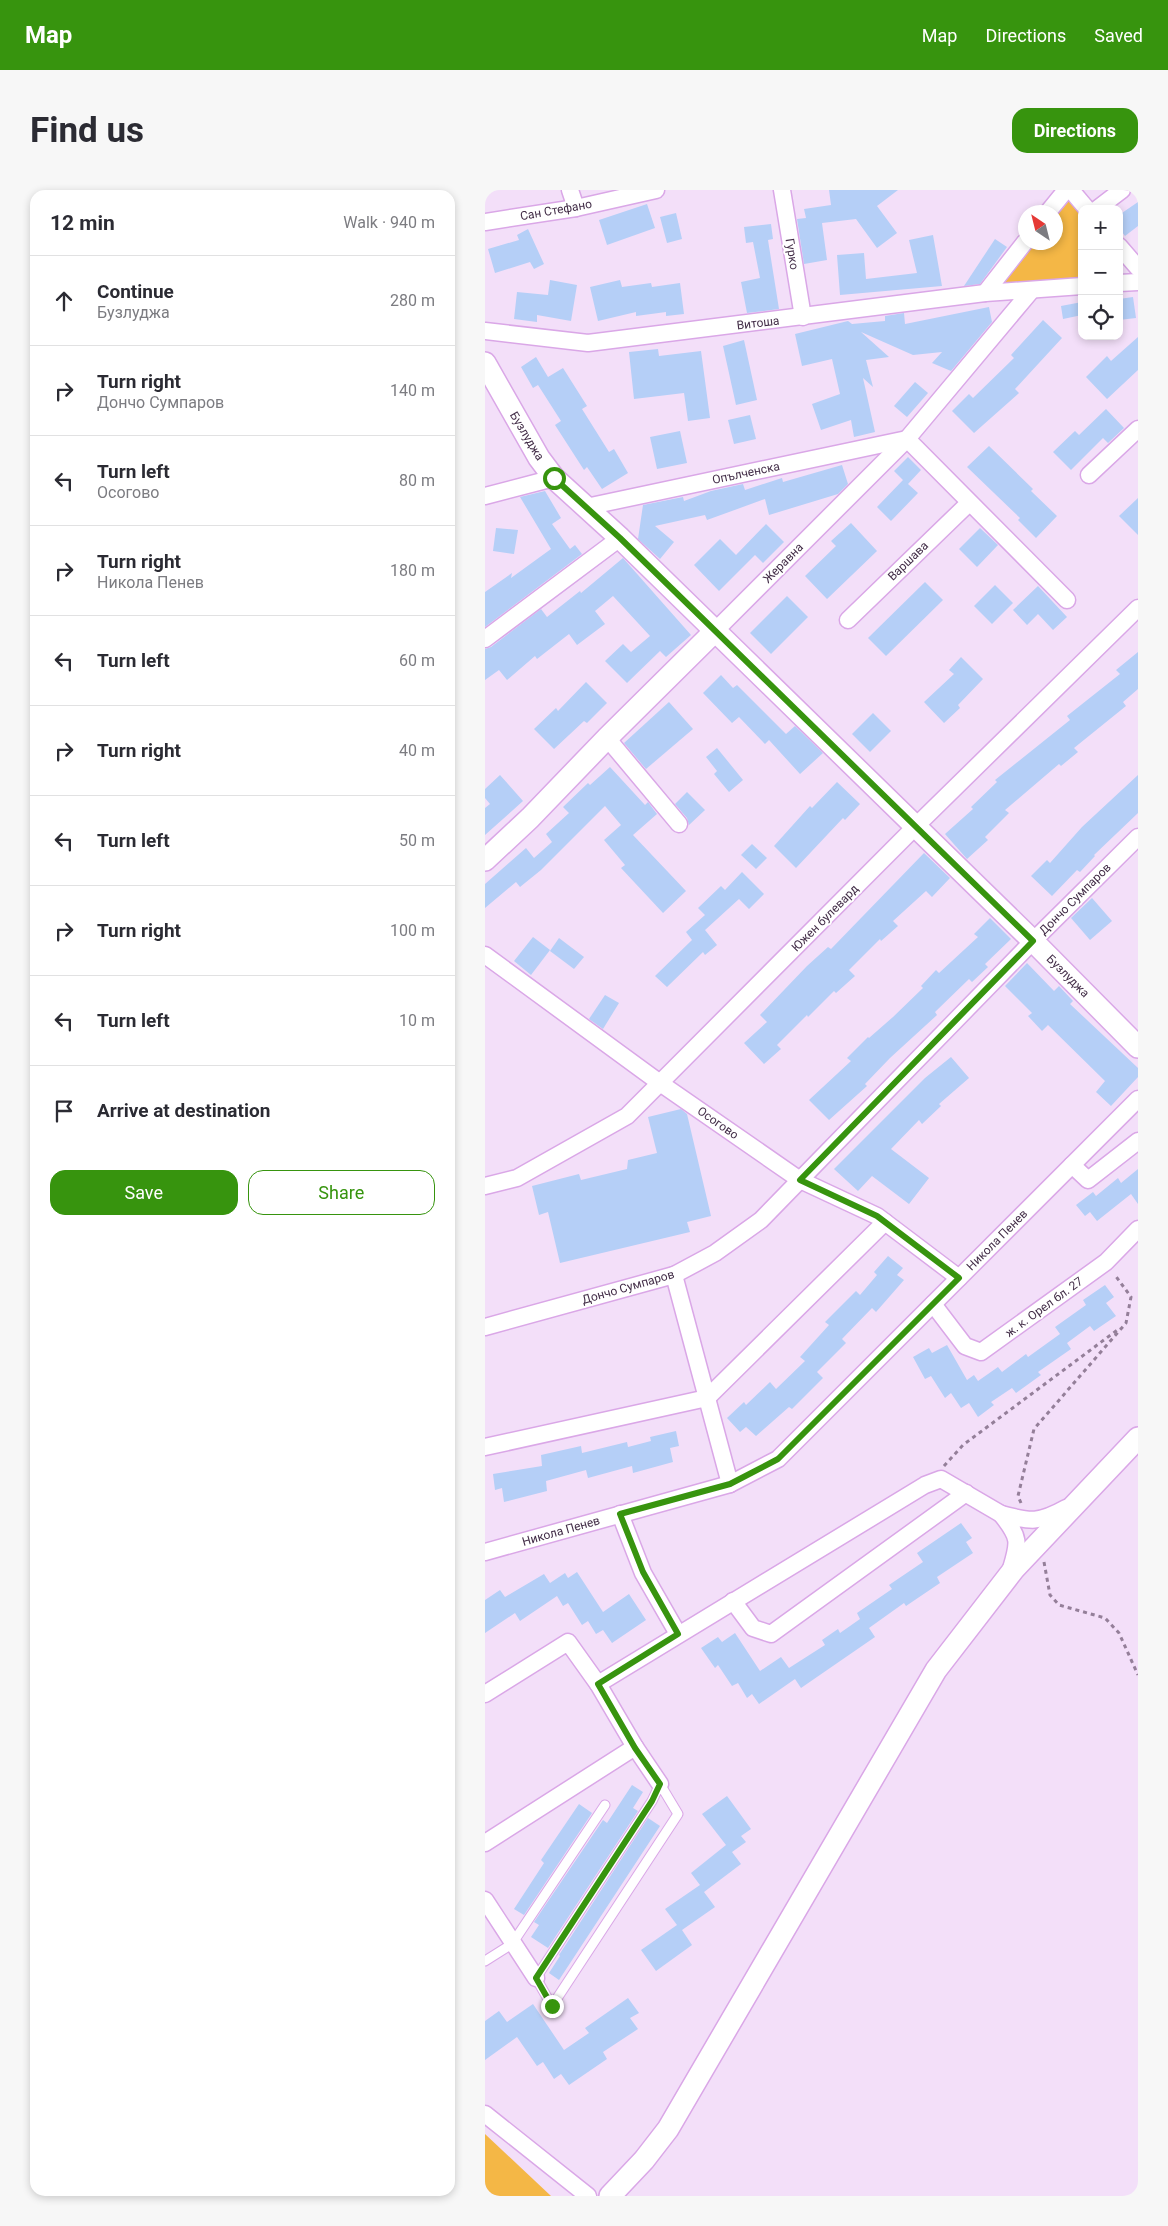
<!DOCTYPE html>
<html lang="en">
<head>
<meta charset="utf-8">
<style>
	:root { --surface:#fff; --page:#f7f7f7; --text:#2b2b33; --muted:#7c7c81; --line:#e1e1e2; --accent:#37940e }
	body { margin:0; font-family:Roboto,sans-serif; background:var(--page); color:var(--text) }
	.controls { position:absolute; right:15px; top:15px; display:grid; overflow:hidden; border-radius:10px; box-shadow:0 2px 8px #0003 }
	.controls button { width:45px; height:45px; display:grid; place-items:center; padding:0; border:0; border-bottom:1px solid var(--line); background:var(--surface); color:var(--text); font:25px sans-serif }
	.compass { position:absolute; left:533px; top:15px; width:45px; height:45px; border-radius:50%; background:var(--surface); box-shadow:0 2px 8px #0003; rotate:325deg }
	.stop { position:absolute; width:15px; height:15px; margin:-11px; border:4px solid #37940e; border-radius:50%; background:#fff }
	.stop.end { background:#37940e; border-color:#fff; box-shadow:0 1px 5px #0008 }
	.list { margin:0; padding:0; list-style:none }
	h2 { display:flex; justify-content:space-between; align-items:center; height:65px; margin:0; padding:0 20px; font-size:21px }
	h2 small { font-size:16px; font-weight:400; color:var(--muted) }
	.list li { display:grid; grid-template-columns:32px 1fr auto; gap:15px; align-items:center; box-sizing:border-box; height:90px; padding:0 20px; border-top:1px solid var(--line) }
	.list b { display:block; font-size:19px; white-space:nowrap }
	.list p { margin:0; font-size:16px; white-space:nowrap; color:var(--muted) }
	.list em { font-size:16px; font-style:normal; color:var(--muted) }
	.actions { display:flex; gap:10px; padding:15px 20px }
	.actions a { flex:1; padding:11px 0; border:1px solid var(--accent); border-radius:15px; text-align:center; font-size:18px; color:var(--accent) }
	.actions .main { background:var(--accent); color:#fff }
	.icon { flex:none; width:28px; height:28px; fill:none; stroke:currentColor; stroke-width:2; stroke-linecap:round; stroke-linejoin:round }
	.map { position:relative; flex:none; width:653px; height:2006px; overflow:hidden; border-radius:15px }
	header { display:flex; align-items:center; gap:30px; box-sizing:border-box; height:70px; padding:0 25px; background:var(--accent); color:#fff }
	header strong { font-size:24px }
	nav { display:flex; gap:28px; margin-inline-start:auto; font-size:18px }
	.intro { display:flex; align-items:center; justify-content:space-between; box-sizing:border-box; height:120px; padding:0 30px }
	h1 { margin:0; font-size:35px }
	.button { padding:12px 22px; border-radius:15px; background:var(--accent); color:#fff; font-size:18px; font-weight:700 }
	main { display:flex; gap:30px; padding:0 30px }
	aside { flex:1; background:var(--surface); border-radius:15px; box-shadow:0 2px 8px #0003 }
	.map>svg:first-child { display:block }
	.green { fill:#f4b746 }
	.building { fill:#b5cff7 }
	.lines { fill:none; stroke-linecap:round; stroke-linejoin:round }
	.service-casing { stroke:#daa7e7; stroke-width:11 }
	.minor-casing { stroke:#daa7e7; stroke-width:19 }
	.tertiary-casing { stroke:#daa7e7; stroke-width:24 }
	.path { stroke:#947f99; stroke-width:3; stroke-dasharray:4 4; stroke-linecap:butt }
	.service { stroke:#fff; stroke-width:9 }
	.minor { stroke:#fff; stroke-width:16 }
	.tertiary { stroke:#fff; stroke-width:21 }
	.route { stroke:#37940e; stroke-width:6 }
	.labels { text-anchor:middle; dominant-baseline:central; stroke-width:4; stroke-linejoin:round; paint-order:stroke }
	.street-label { font-size:12px; fill:#422d47; stroke:#fff }
</style>
</head>
<body>
<header>
<strong>Map</strong>
<nav><a>Map</a><a>Directions</a><a>Saved</a></nav>
</header>
<div class="intro"><h1>Find us</h1><a class="button">Directions</a></div>
<main>
<aside>
<h2>12 min<small>Walk · 940 m</small></h2>
<ul class="list">
<li><svg class="icon" aria-label="ahead" viewBox="0 0 24 24"><path d="M12 20V5M6 11l6-6 6 6"/></svg><div><b>Continue</b><p>Бузлуджа</p></div><em>280 m</em></li>
<li><svg class="icon" aria-label="right" viewBox="0 0 24 24"><path d="M7 20v-9h11M14 6l5 5-5 5"/></svg><div><b>Turn right</b><p>Дончо Сумпаров</p></div><em>140 m</em></li>
<li><svg class="icon" aria-label="left" viewBox="0 0 24 24"><path d="M17 20v-9H6M10 6l-5 5 5 5"/></svg><div><b>Turn left</b><p>Осогово</p></div><em>80 m</em></li>
<li><svg class="icon" aria-label="right" viewBox="0 0 24 24"><path d="M7 20v-9h11M14 6l5 5-5 5"/></svg><div><b>Turn right</b><p>Никола Пенев</p></div><em>180 m</em></li>
<li><svg class="icon" aria-label="left" viewBox="0 0 24 24"><path d="M17 20v-9H6M10 6l-5 5 5 5"/></svg><div><b>Turn left</b></div><em>60 m</em></li>
<li><svg class="icon" aria-label="right" viewBox="0 0 24 24"><path d="M7 20v-9h11M14 6l5 5-5 5"/></svg><div><b>Turn right</b></div><em>40 m</em></li>
<li><svg class="icon" aria-label="left" viewBox="0 0 24 24"><path d="M17 20v-9H6M10 6l-5 5 5 5"/></svg><div><b>Turn left</b></div><em>50 m</em></li>
<li><svg class="icon" aria-label="right" viewBox="0 0 24 24"><path d="M7 20v-9h11M14 6l5 5-5 5"/></svg><div><b>Turn right</b></div><em>100 m</em></li>
<li><svg class="icon" aria-label="left" viewBox="0 0 24 24"><path d="M17 20v-9H6M10 6l-5 5 5 5"/></svg><div><b>Turn left</b></div><em>10 m</em></li>
<li><svg class="icon" aria-label="arrive" viewBox="0 0 24 24"><path d="M6 21V4h12l-3 4 3 4H6"/></svg><div><b>Arrive at destination</b></div></li>
</ul>
<div class="actions"><a class="main">Save</a><a>Share</a></div>
</aside>
<div class="map">
<svg width="653" height="2006" viewBox="0 0 653 2006">
	<rect width="100%" height="100%" fill="#f3dff9"/>
	<g class="green">
		<polygon points="583,7 597,24 597,90 514,97 548,53 570,52 571,23"/>
		<polygon points="0,1944 66,2006 0,2006"/>
	</g>
	<g class="building">
		<polygon points="344,0 413,0 392,16 412,43 392,58 371,29 337,33 342,70 319,74 312,29 321,28 319,19 346,15"/>
		<polygon points="653,12 653,36 640,46 634,38 634,25"/>
		<polygon points="162,14 170,38 122,55 114,30"/>
		<polygon points="191,23 197,49 182,53 175,27"/>
		<polygon points="286,34 288,49 283,50 294,119 262,123 256,92 275,88 268,52 261,53 259,37"/>
		<polygon points="43,39 59,74 49,79 45,72 10,83 3,59 34,50 32,45"/>
		<polygon points="448,45 457,96 355,105 352,65 379,63 381,89 432,83 424,50"/>
		<polygon points="510,49 522,57 495,94 479,96"/>
		<polygon points="65,90 92,95 86,131 52,125 52,132 29,129 32,102 63,105"/>
		<polygon points="135,90 137,97 166,93 167,97 195,93 199,124 181,126 181,122 151,126 151,122 113,131 105,97"/>
		<polygon points="648,107 651,128 634,130 634,109"/>
		<polygon points="597,112 597,125 578,129 576,116"/>
		<polygon points="504,117 507,132 466,181 447,173 457,162 428,165 376,142 404,167 381,170 388,197 378,188 390,242 369,247 366,230 336,240 327,214 355,204 347,169 317,176 310,144 363,131 367,134 400,131 400,126 419,123 420,134"/>
		<polygon points="558,130 577,148 530,199 534,203 489,243 467,221 484,204 488,208 529,168 526,165"/>
		<polygon points="653,147 653,180 622,209 601,187 622,166 626,171"/>
		<polygon points="259,150 272,210 251,215 238,156"/>
		<polygon points="173,159 174,166 216,161 225,228 203,231 199,203 149,209 144,162"/>
		<polygon points="51,167 63,187 78,178 102,216 97,219 124,262 129,259 143,283 117,299 102,277 99,280 70,235 76,231 53,195 48,198 36,177"/>
		<polygon points="430,192 443,203 422,227 409,216"/>
		<polygon points="621,219 639,238 623,253 618,248 586,280 568,262 590,241 594,245"/>
		<polygon points="265,225 271,249 249,254 243,230"/>
		<polygon points="195,241 202,273 172,279 165,247"/>
		<polygon points="504,256 548,299 546,301 572,326 551,348 533,330 535,328 482,277"/>
		<polygon points="423,267 436,280 423,294 433,303 406,331 392,317 418,290 409,281"/>
		<polygon points="357,275 363,294 353,304 284,325 280,309 222,330 220,325 170,336 189,352 175,369 153,349 158,315 198,307 199,311 226,301 258,294 260,300 297,288 298,292"/>
		<polygon points="60,301 76,328 67,334 85,359 90,355 97,364 0,437 0,402 27,383 26,388 66,359 35,307"/>
		<polygon points="653,308 653,345 634,326"/>
		<polygon points="366,333 392,361 342,409 320,386 351,356 346,351"/>
		<polygon points="281,334 299,352 278,373 270,365 234,401 209,375 235,349 251,365"/>
		<polygon points="11,338 33,340 29,364 8,361"/>
		<polygon points="495,338 513,355 492,377 474,359"/>
		<polygon points="138,368 206,445 181,467 175,461 142,493 120,471 138,454 146,462 165,446 128,406 110,421 120,434 92,455 84,444 52,469 50,466 22,490 14,480 0,490 0,459 6,457 56,419 62,427 95,401 96,403"/>
		<polygon points="440,392 458,410 401,466 383,448"/>
		<polygon points="510,395 528,413 507,434 489,416"/>
		<polygon points="553,396 582,427 568,440 553,424 542,435 528,420"/>
		<polygon points="302,406 323,427 286,464 265,443"/>
		<polygon points="653,462 653,499 638,512 641,516 589,558 593,562 576,576 574,574 520,620 524,623 500,647 503,650 482,669 460,644 488,619 486,617 512,592 510,590 585,530 582,526 635,484 631,480"/>
		<polygon points="476,467 498,489 473,515 475,518 459,533 439,512 469,484 464,480"/>
		<polygon points="236,485 248,498 252,495 301,544 310,536 338,563 315,584 284,550 280,554 254,527 247,533 218,503"/>
		<polygon points="101,492 122,513 102,533 99,531 69,559 49,539 71,518 73,521"/>
		<polygon points="184,512 208,539 161,579 139,553"/>
		<polygon points="388,523 406,541 385,562 367,544"/>
		<polygon points="232,558 258,590 244,602 229,584 232,581 221,567"/>
		<polygon points="125,577 160,615 163,612 172,624 148,645 201,701 178,723 136,678 140,675 119,650 136,635 120,616 56,680 35,697 31,692 0,718 0,694 41,658 49,668 67,652 61,644 84,623 78,617 103,593 105,595"/>
		<polygon points="15,585 38,611 0,645 0,618 5,614 0,608 0,599"/>
		<polygon points="653,585 653,623 609,665 610,666 595,682 592,680 567,706 546,686 562,670 565,673 597,637"/>
		<polygon points="352,592 375,614 360,630 358,628 311,678 289,656 325,616 327,618"/>
		<polygon points="202,602 220,620 204,635 202,628 190,614"/>
		<polygon points="267,654 282,668 271,679 256,665"/>
		<polygon points="439,663 465,688 447,707 441,701 408,731 413,736 396,751 395,749 364,780 370,786 351,803 349,801 323,827 322,825 292,855 296,859 279,874 259,853 282,832 275,825 322,776 343,757 346,759"/>
		<polygon points="257,682 279,704 264,719 254,709 220,740 232,755 220,765 218,762 182,797 170,786 207,750 201,742 220,725 213,718 236,696 240,700"/>
		<polygon points="607,708 627,731 605,750 586,728"/>
		<polygon points="505,728 526,749 500,774 503,777 487,792 484,789 450,822 452,825 405,868 380,894 382,896 344,930 324,910 366,871 362,868 383,847 384,848 408,827 438,798 436,796 451,780 454,783 493,747 489,744"/>
		<polygon points="48,747 65,760 46,785 29,771"/>
		<polygon points="74,748 99,767 89,779 65,761"/>
		<polygon points="542,773 569,801 574,796 588,811 585,814 653,878 653,887 626,916 611,902 620,891 563,835 557,841 543,826 547,823 520,796"/>
		<polygon points="120,805 134,813 118,839 104,829"/>
		<polygon points="466,867 484,888 454,914 456,916 437,934 434,930 406,959 444,988 424,1014 387,986 373,1001 349,979 440,888"/>
		<polygon points="196,919 202,924 226,1026 202,1032 205,1042 75,1073 63,1022 54,1025 47,996 94,984 96,990 142,979 143,970 172,963 163,927"/>
		<polygon points="653,979 653,1014 646,1004 612,1031 605,1022 600,1026 591,1015 608,1002 611,1006 633,988 636,993"/>
		<polygon points="403,1066 418,1078 412,1085 419,1090 391,1122 387,1118 357,1149 361,1153 332,1182 338,1188 307,1219 304,1217 271,1246 261,1237 255,1242 242,1228 259,1212 261,1215 285,1192 291,1199 320,1171 315,1167 344,1135 340,1132 371,1101 375,1105 392,1085 389,1082"/>
		<polygon points="620,1095 629,1107 621,1113 631,1126 609,1141 605,1136 582,1153 586,1159 553,1182 556,1185 531,1203 527,1198 506,1212 509,1215 493,1227 484,1213 476,1218 466,1203 460,1208 446,1186 440,1189 428,1167 444,1158 447,1163 462,1155 482,1190 489,1185 493,1191 513,1177 517,1182 541,1164 543,1167 575,1144 570,1137 601,1115 598,1110"/>
		<polygon points="191,1241 194,1256 185,1258 188,1272 148,1283 147,1276 103,1288 101,1280 61,1291 62,1301 19,1312 17,1298 10,1300 8,1284 57,1276 56,1265 96,1256 97,1263 142,1252 143,1257 166,1251 165,1247"/>
		<polygon points="476,1333 487,1348 481,1352 488,1363 452,1387 455,1393 421,1416 419,1413 384,1438 390,1447 316,1498 310,1489 274,1514 267,1504 262,1508 253,1493 247,1496 233,1475 230,1478 216,1458 233,1447 237,1452 250,1443 275,1481 296,1467 304,1478 340,1455 337,1450 353,1439 355,1443 375,1429 372,1423 407,1399 404,1395 438,1372 432,1363"/>
		<polygon points="92,1382 118,1422 144,1404 161,1430 127,1453 118,1440 111,1444 103,1431 97,1435 83,1413 78,1416 72,1406 35,1431 30,1423 0,1443 0,1410 15,1400 20,1407 59,1384 65,1393 80,1383 83,1388"/>
		<polygon points="147,1595 158,1602 148,1618 153,1621 63,1758 46,1747 54,1735 49,1732 118,1630 122,1633"/>
		<polygon points="242,1606 266,1639 256,1646 261,1652 247,1662 256,1674 219,1702 230,1717 197,1740 207,1755 171,1781 156,1760 192,1735 180,1719 215,1695 206,1683 241,1655 217,1624"/>
		<polygon points="94,1614 107,1623 39,1725 29,1719 59,1673 56,1670"/>
		<polygon points="163,1628 175,1636 74,1790 64,1783 75,1766 74,1765"/>
		<polygon points="143,1808 154,1823 145,1828 153,1839 118,1862 122,1869 84,1895 76,1884 69,1889 58,1872 52,1876 32,1847 0,1870 0,1831 14,1821 22,1832 48,1814 79,1860 104,1843 100,1838"/>
	</g>
	<g class="lines">
		<g class="service-casing">
			<g id="service">
				<polygon points="175,1594 193,1624 67,1816 51,1788 167,1611"/>
				<polyline points="0,1771 27,1754 120,1615"/>
			</g>
		</g>
		<g class="minor-casing">
			<g id="minor">
				<polyline points="85,0 91,18"/>
				<polyline points="297,0 318,127"/>
				<polyline points="586,0 602,19"/>
				<polyline points="612,19 637,0"/>
				<polyline points="563,22 581,0"/>
				<polyline points="0,32 91,18 171,0"/>
				<polyline points="634,56 653,78"/>
				<polyline points="634,93 653,92"/>
				<polyline points="500,103 540,52"/>
				<polyline points="0,141 103,153 500,103 597,96"/>
				<polyline points="604,285 653,239"/>
				<polyline points="0,306 69,288"/>
				<polyline points="101,317 422,249 582,410"/>
				<polyline points="363,430 484,313"/>
				<polyline points="230,441 422,249 546,101"/>
				<polyline points="0,449 135,348"/>
				<polyline points="122,548 194,634"/>
				<polyline points="0,765 175,893 315,990 392,1026 474,1088"/>
				<polyline points="587,975 603,990 653,951"/>
				<polyline points="0,996 32,988 142,926 430,637 653,418"/>
				<polyline points="189,1085 245,1294"/>
				<polyline points="448,1114 480,1156 496,1162 621,1072 653,1039"/>
				<polyline points="0,1137 189,1085 230,1063 276,1030 548,751 653,647"/>
				<polyline points="0,1257 222,1208 400,1032"/>
				<polyline points="135,1324 158,1383 193,1444"/>
				<polyline points="0,1362 245,1294 293,1269 653,909"/>
				<path d="M525,1382C534,1352 536,1349 516,1324C546,1332 554,1333 581,1318"/>
				<polyline points="248,1411 268,1438 286,1444 481,1303"/>
				<polyline points="0,1504 83,1452 113,1494"/>
				<polyline points="150,1557 175,1594"/>
				<polyline points="0,1653 150,1557 113,1494 440,1295 456,1289 516,1324"/>
				<polyline points="0,1710 51,1788"/>
				<polyline points="0,1924 103,2006"/>
			</g>
		</g>
		<g class="tertiary-casing">
			<g id="tertiary">
				<polyline points="0,173 54,268 69,288 135,348 548,751 653,857"/>
				<polyline points="0,670 45,628 122,548 230,441"/>
				<polyline points="125,2006 159,1970 183,1939 451,1480 529,1379 653,1248"/>
			</g>
		</g>
		<g class="path">
			<polyline points="459,1276 478,1255 635,1138"/>
			<polyline points="536,1313 533,1306 549,1239 641,1133 646,1107 630,1085"/>
			<polyline points="559,1372 565,1405 574,1415 620,1428 634,1443 653,1485"/>
		</g>
		<use href="#service" class="service"/>
		<use href="#minor" class="minor"/>
		<use href="#tertiary" class="tertiary"/>
	</g>
	<g class="lines">
		<polyline class="route" points="67,1816 51,1788 167,1611 175,1594 150,1558 113,1494 193,1444 158,1382 135,1324 245,1294 293,1269 474,1088 392,1026 315,990 548,751 135,348 69,288"/>
	</g>
	<g class="labels">
		<g class="street-label">
			<text transform="translate(71 20) rotate(-10)">Сан Стефано</text>
			<text transform="translate(307 64) rotate(81)">Гурко</text>
			<text transform="translate(273 133) rotate(-7)">Витоша</text>
			<text transform="translate(42 246) rotate(59)">Бузлуджа</text>
			<text transform="translate(261 283) rotate(-12)">Опълченска</text>
			<text transform="translate(423 371) rotate(-44)">Варшава</text>
			<text transform="translate(298 373) rotate(-45)">Жеравна</text>
			<text transform="translate(590 709) rotate(-45)">Дончо Сумпаров</text>
			<text transform="translate(340 728) rotate(-45)">Южен булевард</text>
			<text transform="translate(583 786) rotate(45)">Бузлуджа</text>
			<text transform="translate(233 933) rotate(35)">Осогово</text>
			<text transform="translate(512 1050) rotate(-45)">Никола Пенев</text>
			<text transform="translate(143 1097) rotate(-16)">Дончо Сумпаров</text>
			<text transform="translate(559 1117) rotate(-36)">ж. к. Орел бл. 27</text>
			<text transform="translate(76 1341) rotate(-16)">Никола Пенев</text>
		</g>
	</g>
</svg>
<div class="controls">
<button>+</button>
<button>−</button>
<button><svg class="icon" aria-label="locate" viewBox="0 0 24 24"><circle cx="12" cy="12" r="6"/><path d="M12 2v4M12 18v4M2 12h4M18 12h4"/></svg></button>
</div>
<svg class="compass" viewBox="-18 -18 36 36"><path d="M0-13l5 13h-10z" fill="#e53935"/><path d="M0 13l5-13h-10z" fill="#7c7c81"/></svg>
<div class="stop" style="left:69px;top:288px"></div>
<div class="stop end" style="left:67px;top:1816px"></div>
</div>
</main>
</body>
</html>
